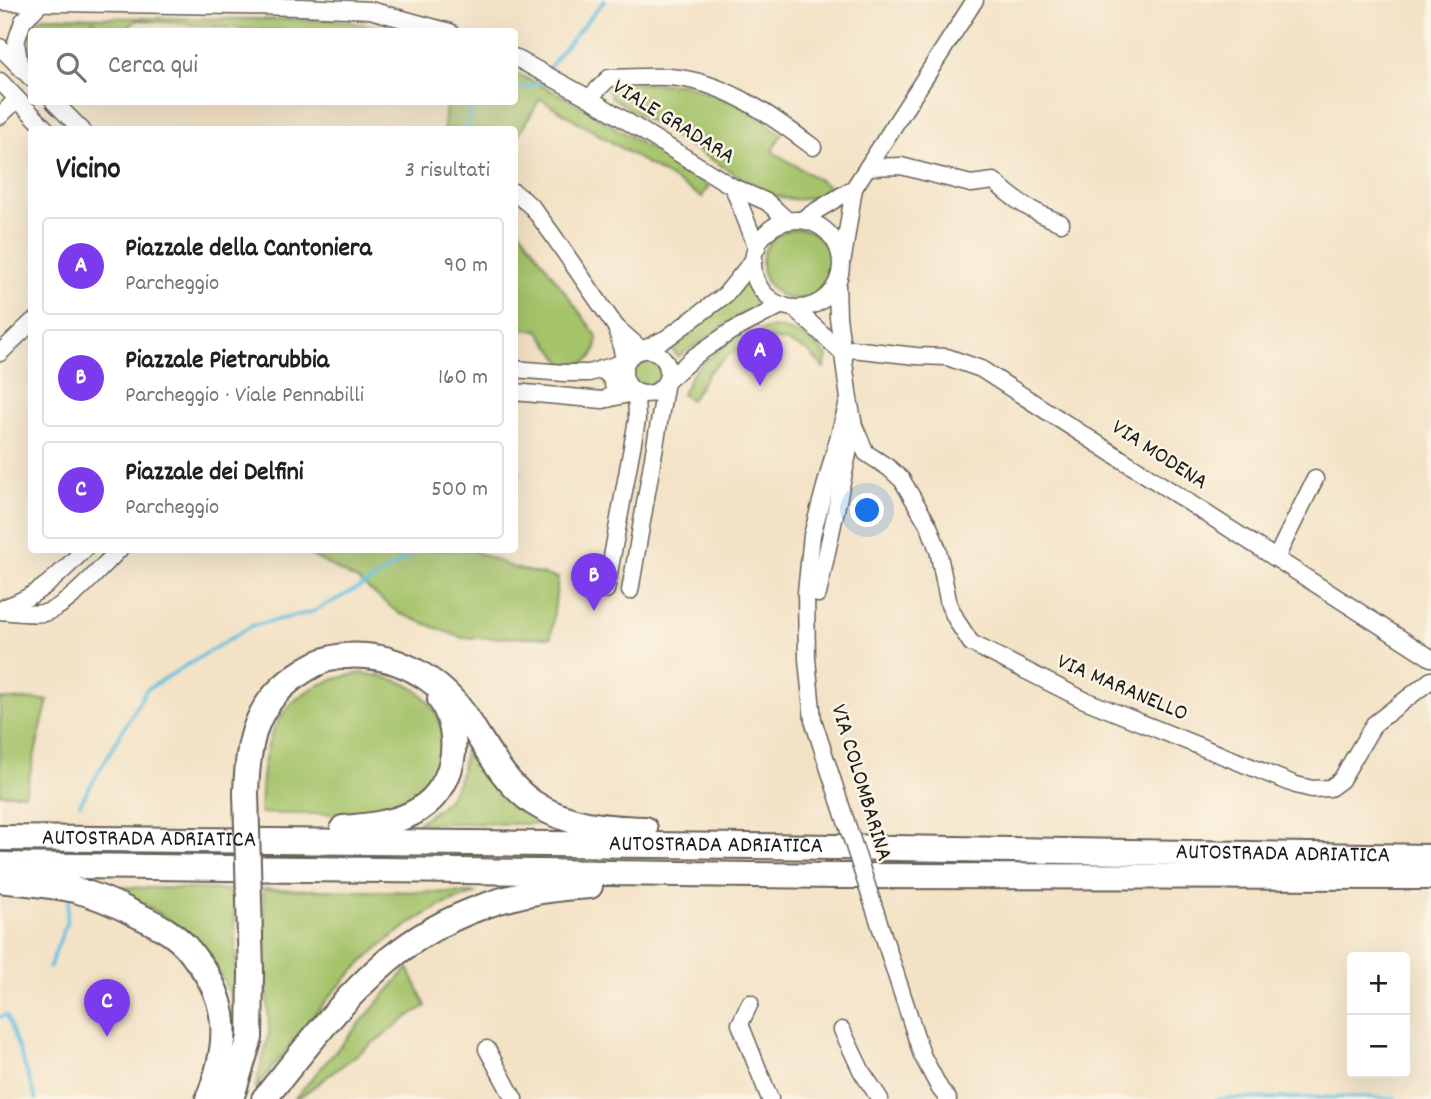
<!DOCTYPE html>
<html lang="it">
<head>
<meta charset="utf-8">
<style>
	:root { --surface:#fff; --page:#f2f2f2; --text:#202124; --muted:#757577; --line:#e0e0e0; --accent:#7c3aed }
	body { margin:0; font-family:Dekko,sans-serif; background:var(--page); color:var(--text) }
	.controls { position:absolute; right:21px; bottom:21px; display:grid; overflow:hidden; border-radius:7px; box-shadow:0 7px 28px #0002 }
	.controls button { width:63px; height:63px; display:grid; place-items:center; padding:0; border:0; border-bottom:2px solid var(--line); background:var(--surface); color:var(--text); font:35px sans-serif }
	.you { position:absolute; left:868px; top:511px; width:24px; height:24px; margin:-18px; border:5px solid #fff; border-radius:50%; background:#1a73e8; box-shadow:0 0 0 10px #1a73e833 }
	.badge { display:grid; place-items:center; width:46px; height:46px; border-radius:50%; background:var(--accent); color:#fff; font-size:23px; font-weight:700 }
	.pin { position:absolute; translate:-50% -58px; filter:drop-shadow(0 2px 4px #0008) }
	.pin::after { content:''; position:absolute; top:37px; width:24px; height:21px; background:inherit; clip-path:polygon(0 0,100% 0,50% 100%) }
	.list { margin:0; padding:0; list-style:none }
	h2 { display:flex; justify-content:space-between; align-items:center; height:91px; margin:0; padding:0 28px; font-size:30px }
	h2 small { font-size:23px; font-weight:400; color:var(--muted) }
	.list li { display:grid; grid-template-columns:46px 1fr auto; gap:21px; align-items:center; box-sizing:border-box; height:98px; margin:0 14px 14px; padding:0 14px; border:2px solid var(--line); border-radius:7px }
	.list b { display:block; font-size:26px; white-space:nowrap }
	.list p { margin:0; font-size:23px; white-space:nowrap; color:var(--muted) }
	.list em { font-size:23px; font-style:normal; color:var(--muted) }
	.icon { flex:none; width:38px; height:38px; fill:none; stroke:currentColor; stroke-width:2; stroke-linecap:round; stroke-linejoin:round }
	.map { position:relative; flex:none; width:1431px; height:1099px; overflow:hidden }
	.search { position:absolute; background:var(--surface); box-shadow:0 7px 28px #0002; left:28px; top:28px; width:490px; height:77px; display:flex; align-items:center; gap:18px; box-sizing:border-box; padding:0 24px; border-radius:7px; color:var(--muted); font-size:26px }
	.panel { position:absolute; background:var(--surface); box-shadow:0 7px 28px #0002; left:28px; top:126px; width:490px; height:427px; border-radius:7px }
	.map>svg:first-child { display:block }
	.green { fill:#a5c36b; stroke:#607044; stroke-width:2 }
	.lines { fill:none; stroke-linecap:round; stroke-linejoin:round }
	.stream { stroke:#65c1e3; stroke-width:3.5 }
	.minor-casing { stroke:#676158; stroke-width:19 }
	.highway-casing { stroke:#676158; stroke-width:28 }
	.minor { stroke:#fff; stroke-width:16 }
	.highway { stroke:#fff; stroke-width:24 }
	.minor-bridge-casing { stroke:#676158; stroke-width:19; stroke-linecap:butt }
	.highway-bridge-casing { stroke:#676158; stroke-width:28; stroke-linecap:butt }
	.minor-bridge { stroke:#fff; stroke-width:16 }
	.highway-bridge { stroke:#fff; stroke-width:24 }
	.labels { text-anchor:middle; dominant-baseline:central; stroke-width:5; stroke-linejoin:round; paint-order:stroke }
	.street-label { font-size:23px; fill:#1c1c1c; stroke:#fcf5e5 }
</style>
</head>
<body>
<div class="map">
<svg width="1431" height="1099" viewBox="0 0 1431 1099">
	<rect width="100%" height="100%" fill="#fcf5e5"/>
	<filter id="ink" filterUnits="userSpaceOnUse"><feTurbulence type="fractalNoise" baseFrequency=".0143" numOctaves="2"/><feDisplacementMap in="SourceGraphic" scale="14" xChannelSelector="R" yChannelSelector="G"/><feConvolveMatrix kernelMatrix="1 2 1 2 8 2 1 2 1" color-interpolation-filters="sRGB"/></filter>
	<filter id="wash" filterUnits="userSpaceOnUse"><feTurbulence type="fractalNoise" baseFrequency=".00686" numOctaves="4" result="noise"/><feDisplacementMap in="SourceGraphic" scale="28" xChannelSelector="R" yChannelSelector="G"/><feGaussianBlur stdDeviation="1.57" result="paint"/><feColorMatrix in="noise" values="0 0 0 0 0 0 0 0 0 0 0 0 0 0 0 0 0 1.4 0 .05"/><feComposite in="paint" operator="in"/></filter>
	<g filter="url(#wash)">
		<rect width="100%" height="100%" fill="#f3e2c6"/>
		<g class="green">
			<path d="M43,17L337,20L405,31H268L137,20L124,31L104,32L93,21L82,31L32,32L31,63C15,42 25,31 43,17Z"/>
			<polygon points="515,73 567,98 709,185 702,197 540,99 515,141 514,130 444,129 446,102 514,102"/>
			<path d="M613,83L684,84L743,106L782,134L772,151L835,190C806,202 789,203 761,190L611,97L608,90Z"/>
			<path d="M514,222L597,336C598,360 584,367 563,364L538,330L515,329Z"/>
			<circle cx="797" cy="264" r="35"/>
			<polygon points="745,280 751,294 761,307 741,314 678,357 669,345 718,310 734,297"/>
			<path d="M774,327C798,332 810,337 827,356L824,368L808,351L785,341L767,339L747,343L727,356L709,372L691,400L682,394L692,374L701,364L738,336Z"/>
			<circle cx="645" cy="372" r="15"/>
			<polygon points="301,550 472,550 514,568 558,578 551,637 462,638 398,613 359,581"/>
			<path d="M362,673C382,677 405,679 421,694C459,729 444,789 398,807C376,816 351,814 329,814C306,814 283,814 260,813C262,735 276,686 362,673Z"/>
			<polygon points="0,699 48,700 25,794 0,794"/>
			<path d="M464,735L549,824L417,823C425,818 433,813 440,807C461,789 466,760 464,735Z"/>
			<path d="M108,887L233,890L238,994V1033C236,1021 235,1007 230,996C209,938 161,911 108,887Z"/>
			<path d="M263,889L477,893C464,898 449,901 437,908C359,948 308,1023 255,1090L269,1033Z"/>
			<polygon points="408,968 426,1006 412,1014 297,1099 294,1099"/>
		</g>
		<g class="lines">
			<g class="stream">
				<polyline points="547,71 560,53 605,0"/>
				<path d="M514,87C526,88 535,88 542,78"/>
				<polyline points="465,130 475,102"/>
				<polyline points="514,482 521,471"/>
				<polyline points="80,804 146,690 251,626 312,612 370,582 418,550"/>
				<polyline points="49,968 66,924 69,900"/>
				<polyline points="0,1017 7,1015 36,1099"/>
				<polyline points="1217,1099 1365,1097 1396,1099"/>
			</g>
		</g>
	</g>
	<g filter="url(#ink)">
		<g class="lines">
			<g class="minor-casing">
				<g id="minor">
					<polyline points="0,2 301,7 370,10 450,32"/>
					<polyline points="0,47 32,79"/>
					<polyline points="514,57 589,98 733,187 767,202 788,221"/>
					<polyline points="20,67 16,42 23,21 41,3"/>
					<polyline points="0,81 47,130"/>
					<path d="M589,98L609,78C632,78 657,75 679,78C730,85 773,117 813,147"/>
					<polyline points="54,102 82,130"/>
					<polyline points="0,116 17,99"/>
					<path d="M868,167L901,166L971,184L994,181C1017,203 1032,211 1061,223"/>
					<polyline points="733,187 757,248"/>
					<polyline points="514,192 532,207 552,234 616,327"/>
					<polyline points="801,220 854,188 975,0"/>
					<circle cx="797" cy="264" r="44"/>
					<polyline points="843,258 854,188"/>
					<polyline points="837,284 838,317 849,399 854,426 866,453 889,468 902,480 929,526 938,550 949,605 958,623 971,643 1082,699 1296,785 1312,789 1330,788 1341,780 1374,724 1431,680"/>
					<polyline points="794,308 844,354"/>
					<circle cx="646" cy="372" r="22"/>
					<polyline points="0,353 32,322"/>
					<polyline points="844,354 852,349 916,356 947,357 981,369 1431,658"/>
					<polyline points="514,369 564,373 589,373 625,362 616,327 642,350 667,338 725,295 754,259"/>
					<path d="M601,369C610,376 614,380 614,392L607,399"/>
					<polyline points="514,392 603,400 636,392 637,420 606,590"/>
					<polyline points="1276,558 1315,479"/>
					<polyline points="630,591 666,382 695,356 730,332 782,305"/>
					<polyline points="818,594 854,426"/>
					<path d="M5,607C41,595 58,575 84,550"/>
					<path d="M0,611C12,612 32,615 44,613C67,608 102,566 119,550"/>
					<polyline points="839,800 813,720 807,659 806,592 812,535 848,402"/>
					<polyline points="887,947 922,1055 940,1089 948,1099"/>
					<polyline points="750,1003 740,1024 770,1099"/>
					<polyline points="842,1030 862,1072 880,1099"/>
					<polyline points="487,1049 514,1099"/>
				</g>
			</g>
			<g class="highway-casing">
				<g id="highway">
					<path d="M246,793C248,738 255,701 305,670C323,658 345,654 366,656C408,659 448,687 470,723C488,751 504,782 532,802C566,825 605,828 645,829"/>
					<path d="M343,828C366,826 390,824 411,814C455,792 465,738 440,699"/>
					<path id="s1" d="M0,838L836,847L1431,857"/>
					<polyline points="0,865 835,876 1431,877"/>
					<path d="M0,880C25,883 50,885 75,890C95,895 116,904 135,914C148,920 161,926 173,935C181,941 189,949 195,958C232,1003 229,1047 208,1099"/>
					<polyline points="231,1099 250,1038 251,972"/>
					<path d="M264,1099C303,1052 341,1000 388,960C445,913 516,889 590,886"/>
				</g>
			</g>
			<use href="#minor" class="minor"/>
			<use href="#highway" class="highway"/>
			<g class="minor-bridge-casing">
				<polyline id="minor-bridge" points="839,800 887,947"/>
			</g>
			<g class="highway-bridge-casing">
				<polyline id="highway-bridge" points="246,793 251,972"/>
			</g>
			<use href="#minor-bridge" class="minor-bridge"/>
			<use href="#highway-bridge" class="highway-bridge"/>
		</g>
	</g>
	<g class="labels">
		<g class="street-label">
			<text transform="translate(673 123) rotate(32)">VIALE GRADARA</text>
			<text transform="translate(1159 456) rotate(33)">VIA MODENA</text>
			<text transform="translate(1122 689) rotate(23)">VIA MARANELLO</text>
			<text transform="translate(860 783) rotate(73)">VIA COLOMBARINA</text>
			<text stroke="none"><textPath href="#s1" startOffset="149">AUTOSTRADA ADRIATICA</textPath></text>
			<text stroke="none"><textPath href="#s1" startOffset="716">AUTOSTRADA ADRIATICA</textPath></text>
			<text stroke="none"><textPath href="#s1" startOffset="1283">AUTOSTRADA ADRIATICA</textPath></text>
		</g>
	</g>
</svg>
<div class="controls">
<button>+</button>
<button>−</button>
</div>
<div class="you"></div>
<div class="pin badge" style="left:760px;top:386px">A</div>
<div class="pin badge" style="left:594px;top:611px">B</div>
<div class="pin badge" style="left:107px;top:1037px">C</div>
<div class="search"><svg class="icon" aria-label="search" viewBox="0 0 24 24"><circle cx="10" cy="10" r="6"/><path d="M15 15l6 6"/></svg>Cerca qui</div>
<section class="panel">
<h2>Vicino<small>3 risultati</small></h2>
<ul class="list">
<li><span class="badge">A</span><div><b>Piazzale della Cantoniera</b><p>Parcheggio</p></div><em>90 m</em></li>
<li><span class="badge">B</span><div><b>Piazzale Pietrarubbia</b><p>Parcheggio · Viale Pennabilli</p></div><em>160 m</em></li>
<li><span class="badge">C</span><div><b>Piazzale dei Delfini</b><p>Parcheggio</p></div><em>500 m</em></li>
</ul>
</section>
</div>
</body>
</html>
